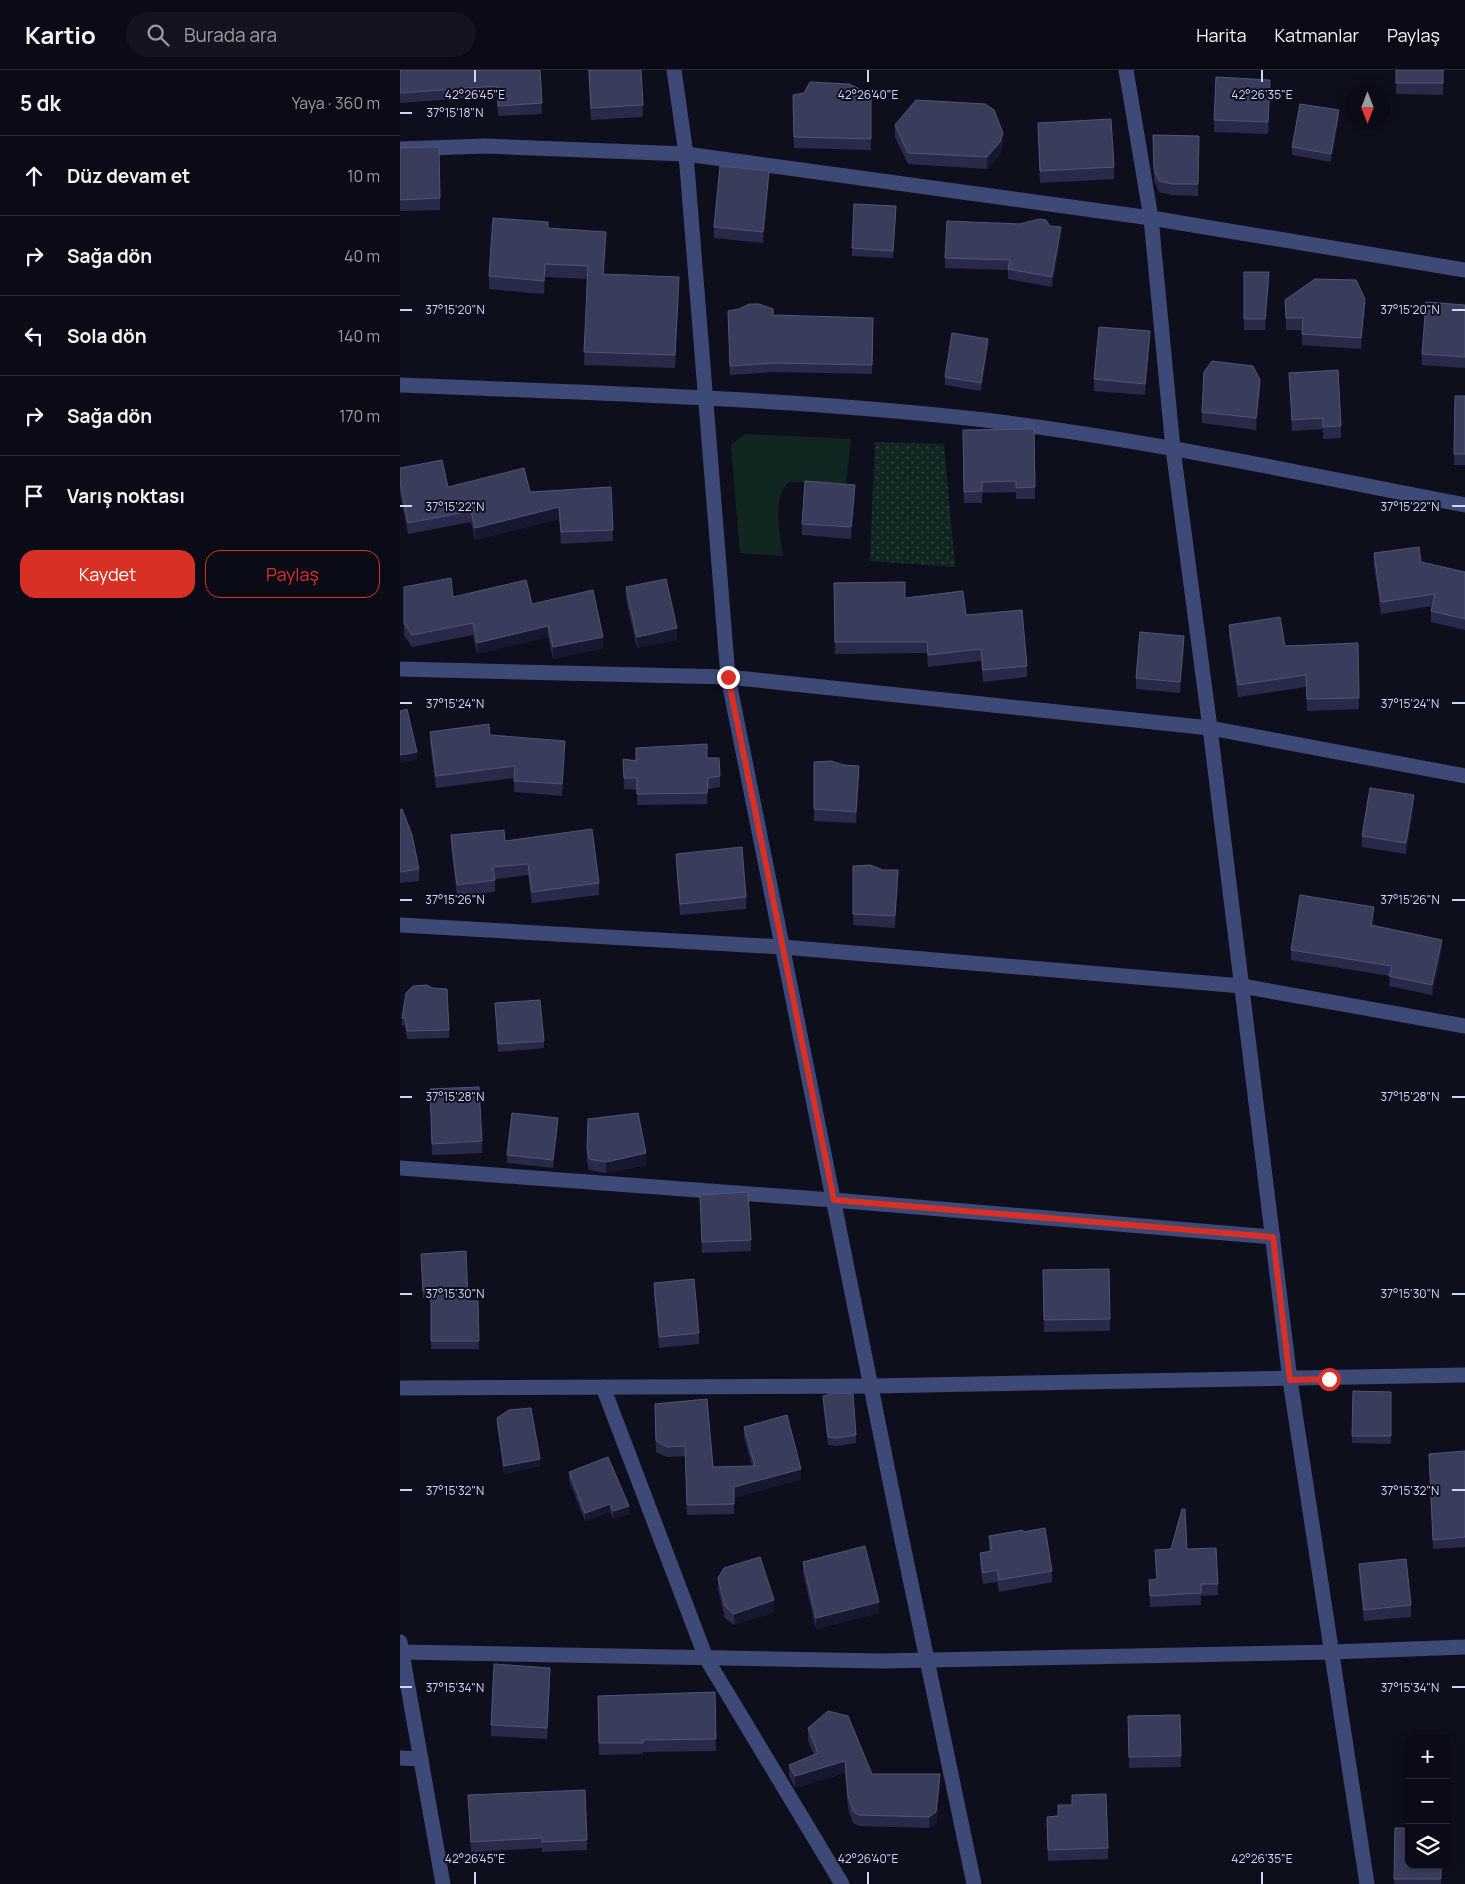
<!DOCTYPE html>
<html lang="tr">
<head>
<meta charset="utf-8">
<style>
	:root { --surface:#0a0b16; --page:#13141f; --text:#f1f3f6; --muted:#999ba1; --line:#2a2b35; --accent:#d93025 }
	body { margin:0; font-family:Manrope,sans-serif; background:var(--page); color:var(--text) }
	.controls { position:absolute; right:15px; bottom:15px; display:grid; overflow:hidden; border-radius:10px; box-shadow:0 2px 8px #0003 }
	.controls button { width:45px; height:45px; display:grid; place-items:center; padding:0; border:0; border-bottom:1px solid var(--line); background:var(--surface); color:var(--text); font:25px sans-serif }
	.compass { position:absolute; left:945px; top:15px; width:45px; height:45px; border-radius:50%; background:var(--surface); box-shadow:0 2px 8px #0003; rotate:180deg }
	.stop { position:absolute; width:15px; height:15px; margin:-11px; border:4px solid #d93025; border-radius:50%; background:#fff }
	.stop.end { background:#d93025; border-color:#fff; box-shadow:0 1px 5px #0008 }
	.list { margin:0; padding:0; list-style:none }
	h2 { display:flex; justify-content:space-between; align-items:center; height:65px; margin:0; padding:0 20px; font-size:21px }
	h2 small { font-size:16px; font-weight:400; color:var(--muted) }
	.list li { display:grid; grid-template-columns:32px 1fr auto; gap:15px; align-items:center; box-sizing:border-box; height:80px; padding:0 20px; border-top:1px solid var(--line) }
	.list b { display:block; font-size:19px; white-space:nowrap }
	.list em { font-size:16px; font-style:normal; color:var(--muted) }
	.actions { display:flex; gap:10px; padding:15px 20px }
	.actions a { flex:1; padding:11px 0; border:1px solid var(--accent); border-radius:15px; text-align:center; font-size:18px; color:var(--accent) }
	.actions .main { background:var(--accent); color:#fff }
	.icon { flex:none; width:28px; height:28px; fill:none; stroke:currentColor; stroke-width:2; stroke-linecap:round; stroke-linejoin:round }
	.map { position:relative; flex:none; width:1065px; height:1814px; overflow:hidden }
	header { display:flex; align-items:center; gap:30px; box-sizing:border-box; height:70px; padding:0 25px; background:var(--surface); border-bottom:1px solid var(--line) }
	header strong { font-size:24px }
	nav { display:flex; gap:28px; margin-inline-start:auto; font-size:18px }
	.search { width:350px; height:45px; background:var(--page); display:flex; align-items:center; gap:12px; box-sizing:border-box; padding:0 18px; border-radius:28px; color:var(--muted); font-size:19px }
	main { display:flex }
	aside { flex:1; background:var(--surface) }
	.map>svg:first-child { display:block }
	.grass { fill:#122621 }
	.garden { fill:url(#garden-dots) }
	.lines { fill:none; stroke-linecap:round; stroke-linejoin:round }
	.minor { stroke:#3e4977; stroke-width:15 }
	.wall { fill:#292a49 }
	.shaded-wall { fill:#161730 }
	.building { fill:#3a3c5c; stroke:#525475 }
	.route { stroke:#d93025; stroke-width:6 }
	.ticks { fill:none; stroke:#cfd4f9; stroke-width:2 }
	.ticks-label { font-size:12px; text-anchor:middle; fill:#cfd4f9; stroke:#0e0f1d; stroke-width:4; stroke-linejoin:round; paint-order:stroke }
</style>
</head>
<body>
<header>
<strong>Kartio</strong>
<div class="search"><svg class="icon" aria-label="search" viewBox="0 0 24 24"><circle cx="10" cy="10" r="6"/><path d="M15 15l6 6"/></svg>Burada ara</div>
<nav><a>Harita</a><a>Katmanlar</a><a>Paylaş</a></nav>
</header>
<main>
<aside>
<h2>5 dk<small>Yaya · 360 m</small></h2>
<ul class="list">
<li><svg class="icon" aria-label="ahead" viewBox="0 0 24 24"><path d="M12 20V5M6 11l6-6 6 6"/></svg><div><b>Düz devam et</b></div><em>10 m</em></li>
<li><svg class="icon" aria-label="right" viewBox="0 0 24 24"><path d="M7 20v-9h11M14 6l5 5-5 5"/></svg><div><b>Sağa dön</b></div><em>40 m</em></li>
<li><svg class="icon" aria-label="left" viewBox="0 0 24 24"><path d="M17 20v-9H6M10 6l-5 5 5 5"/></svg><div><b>Sola dön</b></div><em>140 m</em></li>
<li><svg class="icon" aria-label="right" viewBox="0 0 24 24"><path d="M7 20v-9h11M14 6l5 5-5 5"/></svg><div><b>Sağa dön</b></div><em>170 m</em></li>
<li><svg class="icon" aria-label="arrive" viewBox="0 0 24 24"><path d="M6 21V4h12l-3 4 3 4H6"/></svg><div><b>Varış noktası</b></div></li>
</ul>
<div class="actions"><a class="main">Kaydet</a><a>Paylaş</a></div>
</aside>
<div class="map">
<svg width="1065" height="1814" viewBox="0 0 1065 1814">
	<defs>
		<pattern id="garden-dots" width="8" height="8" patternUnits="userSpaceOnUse" patternTransform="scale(1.25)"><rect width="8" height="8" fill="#122621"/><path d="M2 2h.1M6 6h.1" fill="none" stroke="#334542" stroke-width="1.8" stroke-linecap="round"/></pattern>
	</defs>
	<rect width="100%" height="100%" fill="#0e0f1d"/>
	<path class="grass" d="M345,364L451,369L446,413L389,412C371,429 380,463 383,486L340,483L331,375Z"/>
	<polygon class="garden" points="475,372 544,374 555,497 470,491"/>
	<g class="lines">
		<g class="minor">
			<polyline points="274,0 286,84 328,607 499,1456 574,1814"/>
			<polyline points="726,0 751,148 773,379 810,658 890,1310 967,1814"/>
			<polyline points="0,79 85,76 286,84 751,148 1065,200"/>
			<path d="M0,315C192,323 385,328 576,349C741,368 903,404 1065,435"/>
			<polyline points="0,599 328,607 810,658 1065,706"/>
			<polyline points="0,855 383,877 842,916 1065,956"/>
			<polyline points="0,1098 433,1130 873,1167"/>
			<polyline points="203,1317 306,1588 442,1814"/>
			<polyline points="0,1318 471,1316 1065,1305"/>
			<polyline points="0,1572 43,1814"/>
			<polyline points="0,1582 481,1591 932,1582 1065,1577"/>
			<polyline points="0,1688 21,1689"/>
		</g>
	</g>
	<g class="wall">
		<polygon points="0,0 140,0 142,44 98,46 97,26 0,33"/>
		<polygon points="188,0 241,0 243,47 191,50"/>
		<polygon points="996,0 1043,0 1043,25 996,24"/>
		<polygon points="870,21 868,64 814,62 814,50"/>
		<polygon points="471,24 471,80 394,78 393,25"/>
		<polygon points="939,48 931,92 892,85 892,77"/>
		<polygon points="638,53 714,97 714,109 640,113"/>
		<polygon points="495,55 603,74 600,84 587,99 508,94 495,67"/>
		<polygon points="753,65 799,66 798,126 772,125 759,122 754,111"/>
		<polygon points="0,78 40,128 40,140 0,141"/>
		<polygon points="369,112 363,173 314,168 314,157"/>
		<polygon points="496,144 493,188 452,186 452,178"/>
		<polygon points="650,156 661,167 652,217 608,209 608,200 545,198 545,188"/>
		<polygon points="148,158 206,175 204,204 279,221 275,298 184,295 187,209 145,207 144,224 89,219 89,206"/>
		<polygon points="844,202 869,213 865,260 844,260"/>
		<polygon points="885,230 965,241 961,279 902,275 902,260 886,260"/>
		<polygon points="1065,235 1065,298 1022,295 1022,284"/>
		<polygon points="328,241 373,245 473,248 472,304 375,302 330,305"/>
		<polygon points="750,273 745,325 694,321 694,309"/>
		<polygon points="588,277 581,321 545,315 545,307"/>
		<polygon points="889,303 941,356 941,368 923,369 923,359 892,361"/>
		<polygon points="860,321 856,360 802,353 802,342"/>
		<polygon points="1055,326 1065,326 1065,395 1054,395"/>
		<polygon points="634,359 635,429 616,429 616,422 582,423 582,433 564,433 563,360"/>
		<polygon points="0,398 48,417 130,422 213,460 213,471 161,474 159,449 75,470 71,452 8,464 0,423"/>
		<polygon points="455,427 451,469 402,465 402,454"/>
		<polygon points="974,483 1065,502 1065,560 1031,552 1031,541 1032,536 981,544 974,495"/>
		<polygon points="434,513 505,528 566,545 627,596 627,607 583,612 581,591 528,597 527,583 435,584"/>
		<polygon points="4,517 53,527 132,534 203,578 153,589 148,567 77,584 73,565 12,577 4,565"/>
		<polygon points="226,517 277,570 237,578 226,529"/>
		<polygon points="829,555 885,576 958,573 959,639 907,641 906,617 838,627 829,566"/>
		<polygon points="784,578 780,623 736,619 736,608"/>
		<polygon points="30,662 90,665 165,683 162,726 114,722 114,708 36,718 30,673"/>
		<polygon points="236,678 307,688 320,706 320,717 308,719 307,734 237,735 237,720 224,719 223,689 236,690"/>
		<polygon points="414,692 459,707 456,753 414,751"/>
		<polygon points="1014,736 1006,784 962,777 962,766"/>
		<polygon points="0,740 19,799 19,811 0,813"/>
		<polygon points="51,765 105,771 199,813 199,825 132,833 128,805 95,809 95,822 57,826 51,777"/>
		<polygon points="276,784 346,827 346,839 280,845 276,795"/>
		<polygon points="453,796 498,811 495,858 453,855"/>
		<polygon points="974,847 973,855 1042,880 1032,925 989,916 990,906 891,890 891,880"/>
		<polygon points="6,923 49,960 49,968 7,969 5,955 2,956 2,948"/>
		<polygon points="95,933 144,971 144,978 98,982"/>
		<polygon points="30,1019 82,1071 82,1083 32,1085"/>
		<polygon points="158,1056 153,1098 107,1093 107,1085"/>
		<polygon points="187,1078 246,1095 206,1103 189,1100 187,1090"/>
		<polygon points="300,1125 351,1170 351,1181 302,1183"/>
		<polygon points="21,1191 68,1231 78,1231 79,1279 31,1279 31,1228 23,1228"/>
		<polygon points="709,1199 710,1261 644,1262 643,1200"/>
		<polygon points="254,1213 299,1263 299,1274 259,1278 254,1224"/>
		<polygon points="953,1321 991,1322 991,1374 952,1373"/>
		<polygon points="423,1326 456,1365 456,1373 437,1376 428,1375 423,1334"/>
		<polygon points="255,1334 313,1397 352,1396 344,1367 344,1357 401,1410 334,1427 334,1444 287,1445 285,1386 267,1387 256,1382"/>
		<polygon points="97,1348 140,1396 104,1404 97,1355"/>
		<polygon points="1065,1381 1065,1477 1033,1479 1029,1384"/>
		<polygon points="169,1402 229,1444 213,1449 210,1442 185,1451 169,1410"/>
		<polygon points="623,1462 652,1501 652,1512 599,1522 597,1512 583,1514 580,1495 580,1483 589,1481 589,1466"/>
		<polygon points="787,1479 818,1514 818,1525 801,1526 801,1535 750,1537 749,1510 756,1509 755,1480"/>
		<polygon points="403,1492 479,1543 416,1559 403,1503"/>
		<polygon points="959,1494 1011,1535 1011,1547 964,1551 959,1506"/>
		<polygon points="318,1508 374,1542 334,1555 325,1548 318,1519"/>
		<polygon points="150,1609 147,1669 91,1666 91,1655"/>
		<polygon points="315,1622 316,1681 243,1682 243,1684 199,1685 198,1626"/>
		<polygon points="780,1645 781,1697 729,1698 728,1646"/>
		<polygon points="408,1658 472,1704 540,1716 536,1754 529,1758 459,1756 453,1753 448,1738 445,1703 395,1718 389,1706 389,1695 414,1685 408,1670"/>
		<polygon points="68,1725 187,1770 187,1780 142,1782 142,1778 71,1782"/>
		<polygon points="658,1746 708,1778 708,1789 648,1791 647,1747"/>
		<polygon points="995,1758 1041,1795 1041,1814 994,1814"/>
	</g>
	<g class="shaded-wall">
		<polygon points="870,10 870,21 868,64 868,52"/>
		<polygon points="939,40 939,48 931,92 931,84"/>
		<polygon points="603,63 603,74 600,84 587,99 587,87"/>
		<polygon points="369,101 369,112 363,173 363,162"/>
		<polygon points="661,157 661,167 652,217 652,207"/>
		<polygon points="206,162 206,175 203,217 203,204"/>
		<polygon points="145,194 145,207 144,224 144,211"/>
		<polygon points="869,202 869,213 865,260 865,249"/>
		<polygon points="279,207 279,221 275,298 275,285"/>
		<polygon points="965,229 965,241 961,279 961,268"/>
		<polygon points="750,261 750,273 745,325 745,314"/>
		<polygon points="588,269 588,277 581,321 581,313"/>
		<polygon points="860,310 860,321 856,360 856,348"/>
		<polygon points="455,415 455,427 451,469 451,457"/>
		<polygon points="159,437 159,449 75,470 75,458"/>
		<polygon points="148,556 148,567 77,584 77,573"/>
		<polygon points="277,558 277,570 237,578 237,567"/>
		<polygon points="784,566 784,578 780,623 780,612"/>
		<polygon points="203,567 203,578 153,589 153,577"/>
		<polygon points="165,671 165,683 162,726 162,714"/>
		<polygon points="17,682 17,689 0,693 0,685"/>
		<polygon points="459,696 459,707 456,753 456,742"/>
		<polygon points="1014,725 1014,736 1006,784 1006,773"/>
		<polygon points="498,800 498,811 495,858 495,846"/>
		<polygon points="974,837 974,847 971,865 971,855"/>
		<polygon points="1042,870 1042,880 1032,925 1032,915"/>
		<polygon points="158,1048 158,1056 153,1098 153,1090"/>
		<polygon points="246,1083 246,1095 206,1103 206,1092"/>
		<polygon points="140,1389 140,1396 104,1404 104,1396"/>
		<polygon points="401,1399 401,1410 334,1428 334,1417"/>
		<polygon points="210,1434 210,1442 185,1451 185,1443"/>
		<polygon points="229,1436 229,1444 213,1449 213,1441"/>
		<polygon points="374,1530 374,1542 334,1555 334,1544"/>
		<polygon points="479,1532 479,1543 416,1559 416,1548"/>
		<polygon points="150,1598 150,1609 147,1669 147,1658"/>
		<polygon points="445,1691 445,1703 395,1718 395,1706"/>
		<polygon points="540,1704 540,1716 536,1754 529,1758 529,1747"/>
	</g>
	<g class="building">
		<polygon points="0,0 140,0 142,33 98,36 97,16 0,23"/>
		<polygon points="189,0 241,0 243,35 191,38"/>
		<rect x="996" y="0" width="47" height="13"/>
		<polygon points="816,7 870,10 868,52 814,50"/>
		<polygon points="410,12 449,14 471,24 471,69 394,67 393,25 404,23"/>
		<polygon points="516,30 585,34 594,40 603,63 600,72 587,87 508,83 495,55"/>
		<polygon points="900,34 939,40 931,84 892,77"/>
		<polygon points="711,49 714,97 640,101 638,53"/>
		<polygon points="753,65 799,66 798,114 772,114 759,111 754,99"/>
		<polygon points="39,77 40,128 0,130 0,78"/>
		<polygon points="320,96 369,101 363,162 314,157"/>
		<polygon points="454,134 496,136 493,181 452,178"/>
		<polygon points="93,148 148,152 148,158 206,162 203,204 279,207 275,285 184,282 188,196 145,194 144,211 89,206"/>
		<polygon points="639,149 646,150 650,156 661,157 652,207 608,199 610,190 545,188 547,151 620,154"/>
		<polygon points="844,202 869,202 865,249 844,249"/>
		<polygon points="915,209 956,210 965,229 961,268 902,264 903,248 886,248 885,230"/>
		<polygon points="1026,232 1065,235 1065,287 1022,284"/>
		<polygon points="349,234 359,234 373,239 373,245 473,248 472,295 375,293 330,296 328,241 339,239"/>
		<polygon points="699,257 750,261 745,314 694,309"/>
		<polygon points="552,263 588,269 581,313 545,307"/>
		<polygon points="812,291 853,296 860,310 856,348 802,342 804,302"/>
		<polygon points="938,300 941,356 923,357 923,348 892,350 889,303"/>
		<polygon points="1055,326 1065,326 1065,384 1054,384"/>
		<polygon points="634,359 635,417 616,418 616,411 582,412 582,421 564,422 563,360"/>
		<polygon points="42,390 48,417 124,398 130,422 211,417 213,460 161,462 159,437 75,458 71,441 8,453 0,411 0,398"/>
		<polygon points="405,411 455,415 451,457 402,454"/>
		<polygon points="1019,477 1021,492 1065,502 1065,549 1031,541 1035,524 981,532 974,483"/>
		<polygon points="51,508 53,527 126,510 132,534 193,520 203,567 153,577 148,556 77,573 73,553 12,565 4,553 4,517"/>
		<polygon points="266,509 277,558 237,567 226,517"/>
		<polygon points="505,512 505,528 563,521 566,545 622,540 627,596 583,600 581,579 528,585 527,572 435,572 434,513"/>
		<polygon points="880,547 885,576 958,573 959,628 907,629 906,605 838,615 829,555"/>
		<polygon points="740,562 784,566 780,612 736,608"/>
		<polygon points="7,639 17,682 0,685 0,641"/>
		<polygon points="89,654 90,665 165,671 162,714 114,711 115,696 36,706 30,662"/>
		<polygon points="307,674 307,688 319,688 320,706 308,708 307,723 237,724 237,708 224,708 223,689 236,691 236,678"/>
		<polygon points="431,691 444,695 459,696 456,742 414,739 414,692"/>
		<polygon points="970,718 1014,725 1006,773 962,766"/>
		<polygon points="2,739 12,765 19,799 0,802 0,740"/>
		<polygon points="192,759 199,813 132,822 128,794 93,797 95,810 57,815 51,765 104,760 105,771"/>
		<polygon points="342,777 346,827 280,834 276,784"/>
		<polygon points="470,795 483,800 498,800 495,846 453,844 453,796"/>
		<polygon points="900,825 974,837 971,855 1042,870 1032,915 989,906 992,896 891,880"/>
		<polygon points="27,915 32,918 47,919 49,960 7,961 5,948 2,948 6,923 13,916"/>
		<polygon points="140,930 144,971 98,974 95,933"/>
		<polygon points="79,1017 82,1071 32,1074 30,1019"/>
		<polygon points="112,1043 158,1048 153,1090 107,1085"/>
		<polygon points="238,1043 246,1083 206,1092 189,1089 187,1078 188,1049"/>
		<polygon points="348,1122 351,1170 302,1172 300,1125"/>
		<polygon points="66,1181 68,1231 78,1231 79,1271 31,1271 31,1220 23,1221 21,1184"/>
		<polygon points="709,1199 710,1249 644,1250 643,1200"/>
		<polygon points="294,1209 299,1263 259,1267 254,1213"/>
		<polygon points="953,1321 991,1322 991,1366 952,1366"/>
		<polygon points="436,1323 453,1324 456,1365 437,1368 428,1367 423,1326"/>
		<polygon points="307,1329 313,1397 355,1396 344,1357 387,1345 401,1399 334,1417 334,1434 287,1435 285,1376 267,1377 256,1371 255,1334"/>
		<polygon points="131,1338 140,1389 104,1396 97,1348 109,1340"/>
		<polygon points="1065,1381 1065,1467 1033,1470 1029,1384"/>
		<polygon points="208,1387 229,1436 213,1441 210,1434 185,1443 169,1402"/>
		<polygon points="782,1439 785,1439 787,1479 816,1478 818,1514 801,1514 801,1523 750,1526 749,1510 757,1509 755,1480 771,1479"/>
		<polygon points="645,1458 652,1501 599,1510 597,1500 583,1503 580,1483 592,1481 589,1466 623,1460 623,1462"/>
		<polygon points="465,1476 479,1532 416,1548 403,1492"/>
		<polygon points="360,1487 374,1530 334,1544 325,1536 318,1508 324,1498"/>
		<polygon points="1006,1489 1011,1535 964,1540 959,1494"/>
		<polygon points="94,1594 150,1598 147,1658 91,1655"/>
		<polygon points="315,1622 316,1669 243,1670 243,1673 199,1673 198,1626"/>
		<polygon points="428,1641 448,1646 472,1704 540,1704 536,1742 529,1747 459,1745 453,1741 448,1726 445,1691 395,1706 389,1695 418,1683 408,1658"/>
		<polygon points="780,1645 781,1686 729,1687 728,1646"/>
		<polygon points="185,1720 187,1770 142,1772 142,1768 71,1772 68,1725"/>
		<polygon points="706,1724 708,1778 648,1780 647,1747 658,1746 658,1735 672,1735 672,1725"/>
		<polygon points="995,1758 1009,1758 1009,1795 1041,1795 1041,1809 994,1809"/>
	</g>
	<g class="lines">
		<polyline class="route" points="328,607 434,1130 873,1167 890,1310 929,1309"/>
	</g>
	<path class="ticks" d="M75,0V12M468,0V12M862,0V12M0,43H12M0,240H12M1052,240H1065M0,436H12M1052,436H1065M0,633H12M1052,633H1065M0,830H12M1052,830H1065M0,1027H12M1052,1027H1065M0,1224H12M1052,1224H1065M0,1420H12M1052,1420H1065M0,1617H12M1052,1617H1065M75,1802V1814M468,1802V1814M862,1802V1814"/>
	<g class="ticks-label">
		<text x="75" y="29">42°26'45"E</text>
		<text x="468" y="29">42°26'40"E</text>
		<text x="862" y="29">42°26'35"E</text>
		<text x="55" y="47">37°15'18"N</text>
		<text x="1010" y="244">37°15'20"N</text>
		<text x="55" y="244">37°15'20"N</text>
		<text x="1010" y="441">37°15'22"N</text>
		<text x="55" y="441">37°15'22"N</text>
		<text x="1010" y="638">37°15'24"N</text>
		<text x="55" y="638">37°15'24"N</text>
		<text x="1010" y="834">37°15'26"N</text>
		<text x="55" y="834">37°15'26"N</text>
		<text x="1010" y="1031">37°15'28"N</text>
		<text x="55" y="1031">37°15'28"N</text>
		<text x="1010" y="1228">37°15'30"N</text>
		<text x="55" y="1228">37°15'30"N</text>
		<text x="1010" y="1425">37°15'32"N</text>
		<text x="55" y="1425">37°15'32"N</text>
		<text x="55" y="1622">37°15'34"N</text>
		<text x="1010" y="1622">37°15'34"N</text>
		<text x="75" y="1793">42°26'45"E</text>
		<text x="468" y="1793">42°26'40"E</text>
		<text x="862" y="1793">42°26'35"E</text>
	</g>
</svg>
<div class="controls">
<button>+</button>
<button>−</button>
<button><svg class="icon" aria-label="layers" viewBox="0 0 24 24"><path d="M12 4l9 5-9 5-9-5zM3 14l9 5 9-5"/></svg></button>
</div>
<svg class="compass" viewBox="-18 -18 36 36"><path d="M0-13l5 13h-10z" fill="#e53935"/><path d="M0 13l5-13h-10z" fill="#999ba1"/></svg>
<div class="stop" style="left:929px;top:1309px"></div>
<div class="stop end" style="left:328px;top:607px"></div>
</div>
</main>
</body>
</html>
